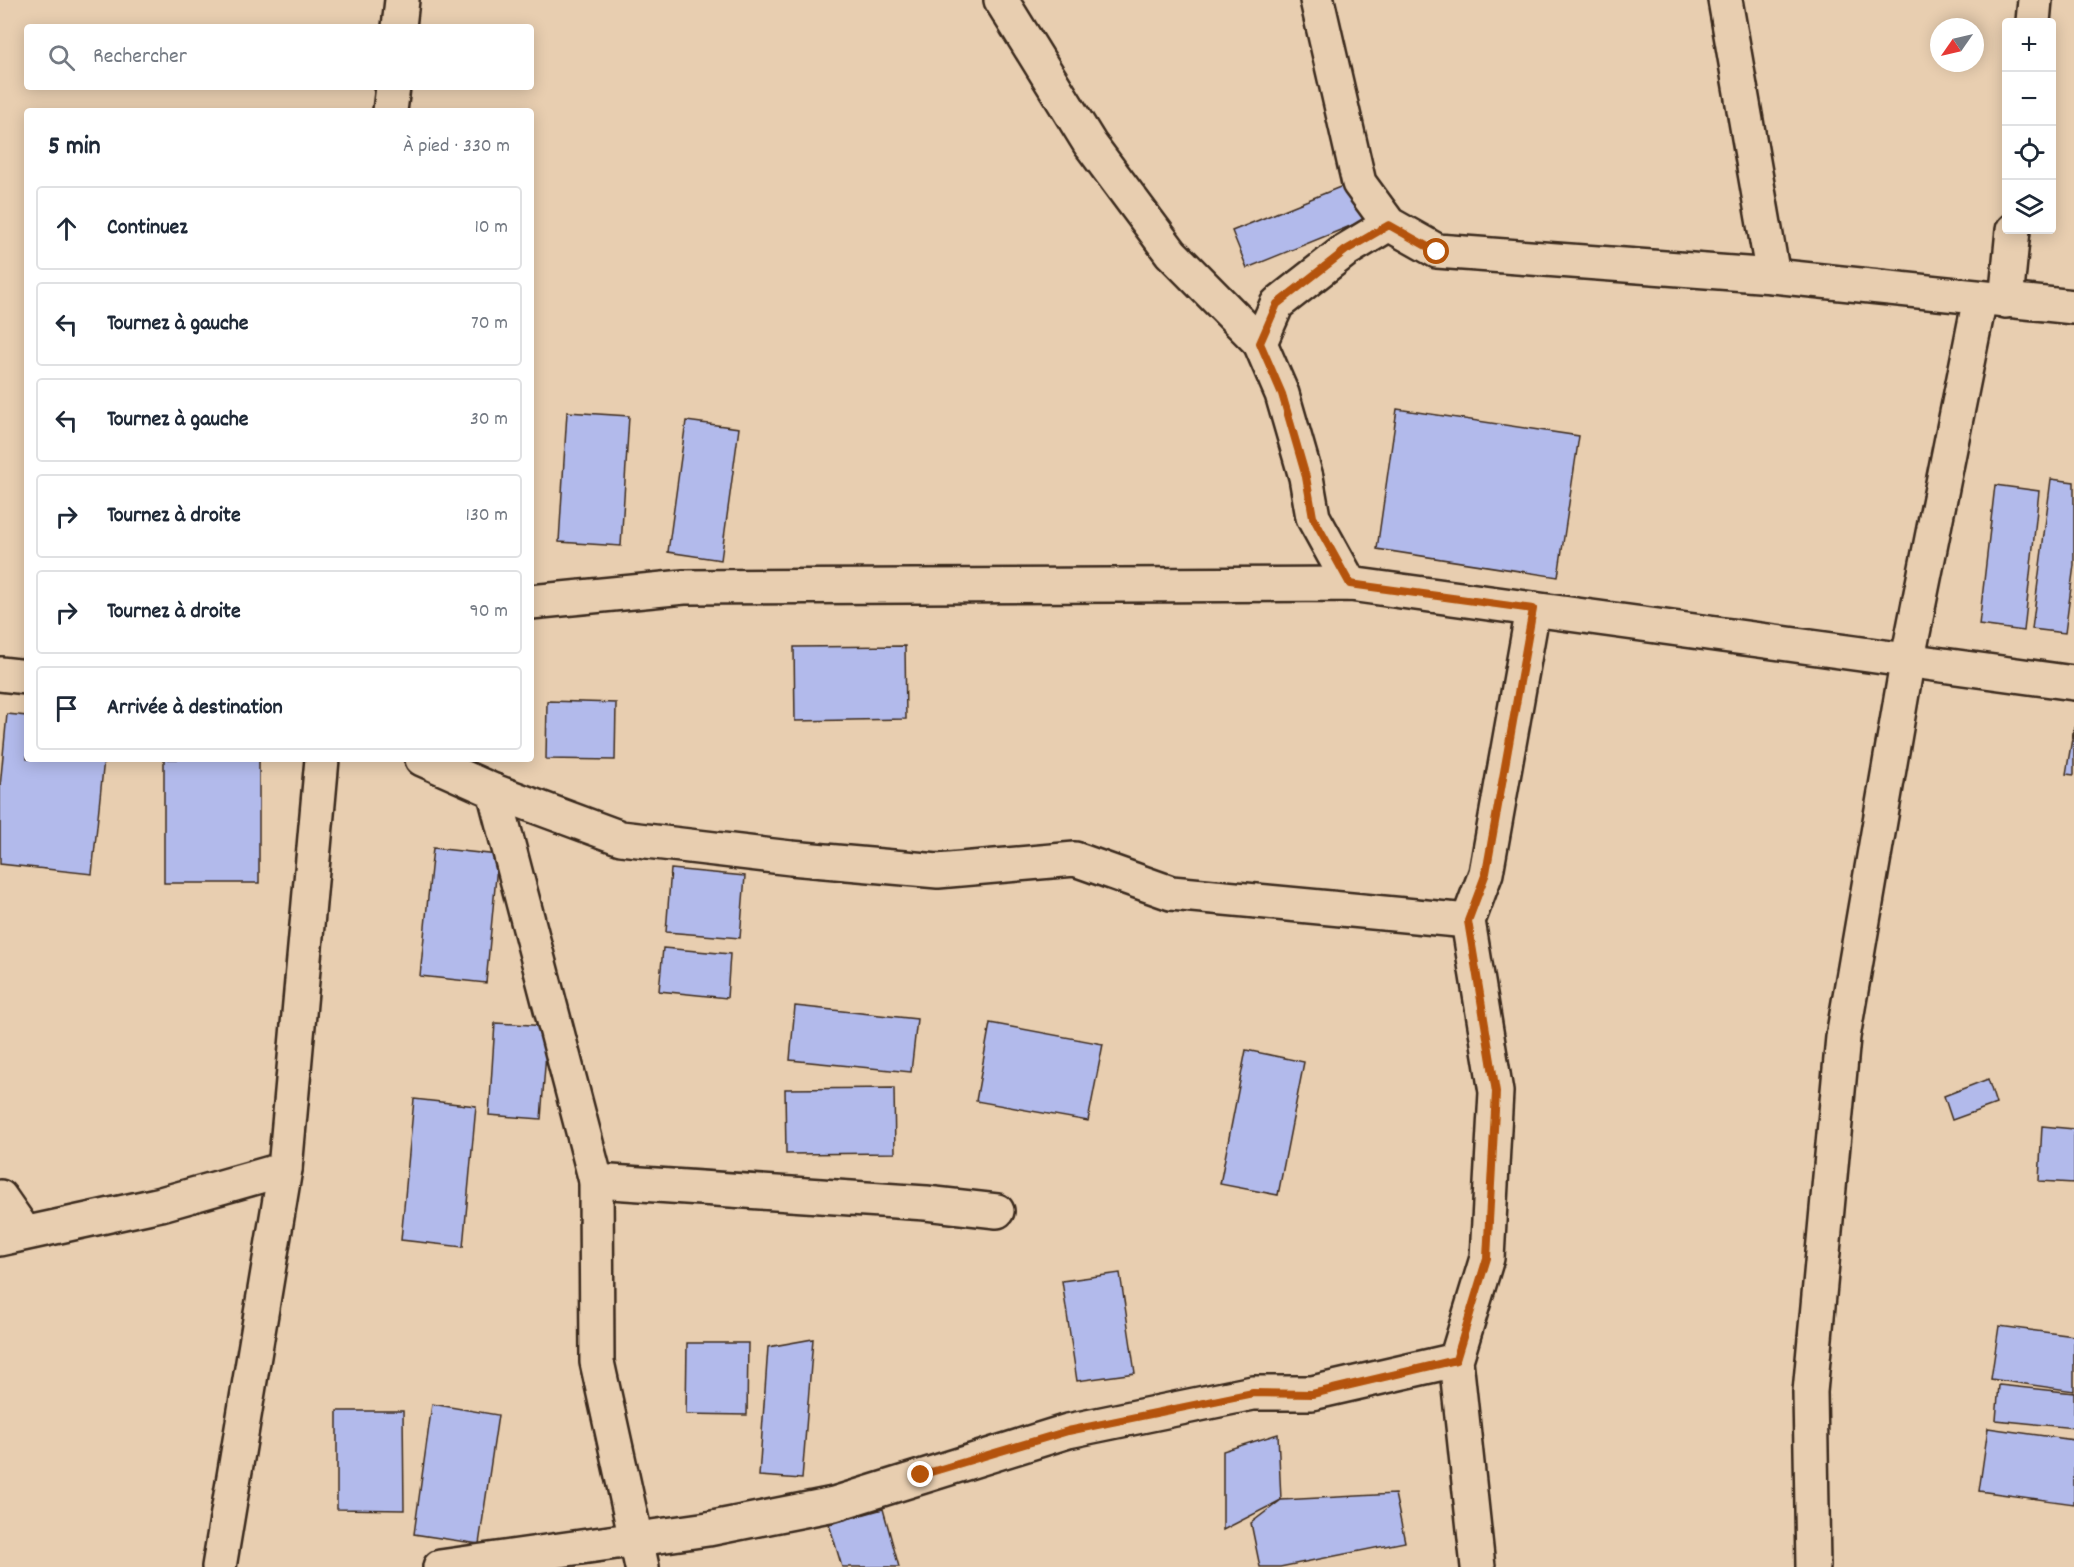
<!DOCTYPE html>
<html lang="fr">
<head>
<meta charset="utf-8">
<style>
	:root { --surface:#fff; --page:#f6f6f7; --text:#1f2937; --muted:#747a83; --line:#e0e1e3 }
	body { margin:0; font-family:Dekko,sans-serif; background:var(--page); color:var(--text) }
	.controls { position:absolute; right:18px; top:18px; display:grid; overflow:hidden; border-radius:6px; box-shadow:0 3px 15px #0003 }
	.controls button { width:54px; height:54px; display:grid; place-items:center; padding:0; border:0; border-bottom:2px solid var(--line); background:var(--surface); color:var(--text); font:30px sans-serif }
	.compass { position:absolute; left:1930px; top:18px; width:54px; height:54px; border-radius:50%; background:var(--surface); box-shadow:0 3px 15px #0003; rotate:236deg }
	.stop { position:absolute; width:18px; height:18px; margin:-14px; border:4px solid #b45309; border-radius:50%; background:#fff }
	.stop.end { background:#b45309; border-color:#fff; box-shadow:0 2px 6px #0008 }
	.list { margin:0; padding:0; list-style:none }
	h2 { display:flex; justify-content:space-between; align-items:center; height:78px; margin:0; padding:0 24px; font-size:26px }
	h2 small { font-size:20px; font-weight:400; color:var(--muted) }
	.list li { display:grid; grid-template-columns:39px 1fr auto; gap:18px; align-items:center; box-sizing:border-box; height:84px; margin:0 12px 12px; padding:0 12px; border:2px solid var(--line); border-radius:6px }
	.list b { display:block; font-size:22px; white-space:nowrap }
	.list em { font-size:20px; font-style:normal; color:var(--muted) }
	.icon { flex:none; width:33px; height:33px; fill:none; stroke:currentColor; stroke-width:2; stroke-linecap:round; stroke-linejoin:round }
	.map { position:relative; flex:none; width:2074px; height:1567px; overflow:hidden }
	.search { position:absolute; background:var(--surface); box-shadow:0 3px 15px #0003; left:24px; top:24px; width:510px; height:66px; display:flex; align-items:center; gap:15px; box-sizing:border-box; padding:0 21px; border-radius:6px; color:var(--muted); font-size:22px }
	.panel { position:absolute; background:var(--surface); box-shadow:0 3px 15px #0003; left:24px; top:108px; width:510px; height:654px; border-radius:6px }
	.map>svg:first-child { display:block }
	.building { fill:#b2baeb; stroke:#3b2a1e; stroke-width:1.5 }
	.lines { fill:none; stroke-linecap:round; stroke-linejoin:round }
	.minor-casing { stroke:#3b2a1e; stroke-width:38 }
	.minor { stroke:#e8ceb0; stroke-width:33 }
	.route { stroke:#b45309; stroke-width:8 }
</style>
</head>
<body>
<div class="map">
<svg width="2074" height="1567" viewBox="0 0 2074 1567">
	<rect width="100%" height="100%" fill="#e8ceb0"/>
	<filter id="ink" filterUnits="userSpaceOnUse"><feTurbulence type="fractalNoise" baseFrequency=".0167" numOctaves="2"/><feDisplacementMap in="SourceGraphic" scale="12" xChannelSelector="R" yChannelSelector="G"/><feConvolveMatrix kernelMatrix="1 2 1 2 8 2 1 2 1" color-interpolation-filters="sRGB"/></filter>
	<g filter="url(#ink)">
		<g class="building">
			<polygon points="1350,183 1365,220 1247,268 1232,231"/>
			<polygon points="1397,409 1579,436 1558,577 1377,549"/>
			<polygon points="567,412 629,416 621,546 559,542"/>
			<polygon points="686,421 739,428 721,560 668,552"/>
			<polygon points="2051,479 2074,482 2074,565 2065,633 2032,629"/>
			<polygon points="1995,485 2039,491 2024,631 1979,625"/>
			<polygon points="905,646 906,719 795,721 794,647"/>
			<polygon points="547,701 616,703 615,760 546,759"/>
			<polygon points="7,714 27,716 27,759 104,759 92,874 0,864 0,787"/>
			<polygon points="2074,727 2074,775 2066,774"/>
			<rect x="164" y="759" width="95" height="124"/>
			<polygon points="433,848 498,855 486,983 420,976"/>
			<polygon points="671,869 745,876 740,938 666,932"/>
			<polygon points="663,948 730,954 727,998 659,991"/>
			<polygon points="795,1006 917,1019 911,1072 790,1060"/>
			<polygon points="495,1023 548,1026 541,1119 489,1115"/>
			<polygon points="990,1023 1103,1044 1088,1121 976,1101"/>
			<polygon points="1246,1050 1304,1062 1278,1195 1220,1184"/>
			<polygon points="1988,1079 1996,1104 1952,1120 1944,1096"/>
			<polygon points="894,1088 895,1153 786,1154 785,1089"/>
			<polygon points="414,1099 476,1106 463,1247 401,1240"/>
			<polygon points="2042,1126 2074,1129 2074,1183 2039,1181"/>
			<polygon points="1120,1273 1135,1373 1077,1381 1062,1281"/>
			<polygon points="1999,1326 2074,1336 2074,1391 1991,1379"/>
			<polygon points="813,1339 802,1479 759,1476 768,1347"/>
			<polygon points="687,1343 748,1343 747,1415 686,1414"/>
			<polygon points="1999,1385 2074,1393 2074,1428 1996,1420"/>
			<polygon points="432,1404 498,1415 479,1544 414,1534"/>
			<polygon points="337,1411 403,1411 404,1510 337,1509"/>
			<polygon points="1988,1428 2074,1440 2074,1504 1979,1491"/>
			<polygon points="1278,1434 1281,1500 1223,1530 1223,1451"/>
			<polygon points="1395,1494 1405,1542 1280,1567 1260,1567 1251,1523 1281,1500"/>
			<polygon points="883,1509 899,1567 842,1567 829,1524"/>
		</g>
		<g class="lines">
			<g class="minor-casing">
				<g id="minor">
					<polyline points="1001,0 1090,144 1171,253 1260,343 1282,394 1306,477 1313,517 1350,584"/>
					<polyline points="1317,0 1359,183 1389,224 1437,251 1773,276 2074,307"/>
					<polyline points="1725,0 1773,276"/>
					<polyline points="2033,22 2035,0"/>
					<polyline points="399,27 402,0"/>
					<polyline points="390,111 393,87"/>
					<polyline points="2006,301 2013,230"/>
					<polyline points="1260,343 1277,304 1346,250 1389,224"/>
					<polyline points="531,602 684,587 1350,584 2074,683"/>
					<polyline points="0,674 27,677"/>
					<polyline points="422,759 494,791 621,838 791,858 938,871 1075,859 1171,893 1468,921"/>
					<polyline points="494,791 596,1181 597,1362 642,1567"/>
					<polyline points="596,1181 926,1203 997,1211"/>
					<polyline points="0,1197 25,1233"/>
					<polyline points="0,1239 161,1204 285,1169"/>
					<polyline points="219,1567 285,1169 322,759"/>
					<polyline points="440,1567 708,1529 834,1504 1068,1431 1253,1393 1312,1393 1456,1360"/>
					<polyline points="1478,1567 1456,1360 1487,1258 1496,1092 1468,921 1486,873 1533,609"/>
					<polyline points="1813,1567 1810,1392 1843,1037 1908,658 1980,298"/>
				</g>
			</g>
			<use href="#minor" class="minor"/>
		</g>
	</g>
	<g class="lines" filter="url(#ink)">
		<polyline class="route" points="921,1475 1068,1431 1253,1393 1312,1394 1456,1360 1487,1258 1496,1092 1468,921 1486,873 1533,609 1350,584 1313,517 1306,477 1282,394 1260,343 1277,304 1346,250 1389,225 1437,252"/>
	</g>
</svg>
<div class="controls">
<button>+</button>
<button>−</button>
<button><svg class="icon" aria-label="locate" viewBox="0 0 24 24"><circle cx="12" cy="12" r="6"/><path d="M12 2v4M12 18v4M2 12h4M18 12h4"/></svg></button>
<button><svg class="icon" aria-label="layers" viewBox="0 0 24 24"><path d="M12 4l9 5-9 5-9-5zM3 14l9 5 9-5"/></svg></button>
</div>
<svg class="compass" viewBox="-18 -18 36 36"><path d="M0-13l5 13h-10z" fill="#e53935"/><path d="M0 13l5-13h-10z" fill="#747a83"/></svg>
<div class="stop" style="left:1437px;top:252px"></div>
<div class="stop end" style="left:921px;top:1475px"></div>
<div class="search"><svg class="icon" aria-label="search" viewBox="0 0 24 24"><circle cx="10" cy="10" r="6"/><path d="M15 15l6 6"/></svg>Rechercher</div>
<section class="panel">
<h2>5 min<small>À pied · 330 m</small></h2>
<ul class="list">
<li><svg class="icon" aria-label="ahead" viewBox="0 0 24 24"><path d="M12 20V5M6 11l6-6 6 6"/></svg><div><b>Continuez</b></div><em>10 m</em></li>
<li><svg class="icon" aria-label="left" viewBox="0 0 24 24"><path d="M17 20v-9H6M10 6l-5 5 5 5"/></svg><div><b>Tournez à gauche</b></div><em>70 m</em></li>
<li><svg class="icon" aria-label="left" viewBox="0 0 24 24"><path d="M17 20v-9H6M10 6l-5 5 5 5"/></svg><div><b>Tournez à gauche</b></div><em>30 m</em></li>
<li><svg class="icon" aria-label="right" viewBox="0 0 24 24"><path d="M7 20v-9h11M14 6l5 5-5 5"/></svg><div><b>Tournez à droite</b></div><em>130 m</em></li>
<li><svg class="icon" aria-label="right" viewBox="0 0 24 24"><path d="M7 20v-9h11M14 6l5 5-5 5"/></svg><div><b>Tournez à droite</b></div><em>90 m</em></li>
<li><svg class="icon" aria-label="arrive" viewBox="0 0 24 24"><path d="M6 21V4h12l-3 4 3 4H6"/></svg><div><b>Arrivée à destination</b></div></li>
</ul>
</section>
</div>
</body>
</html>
